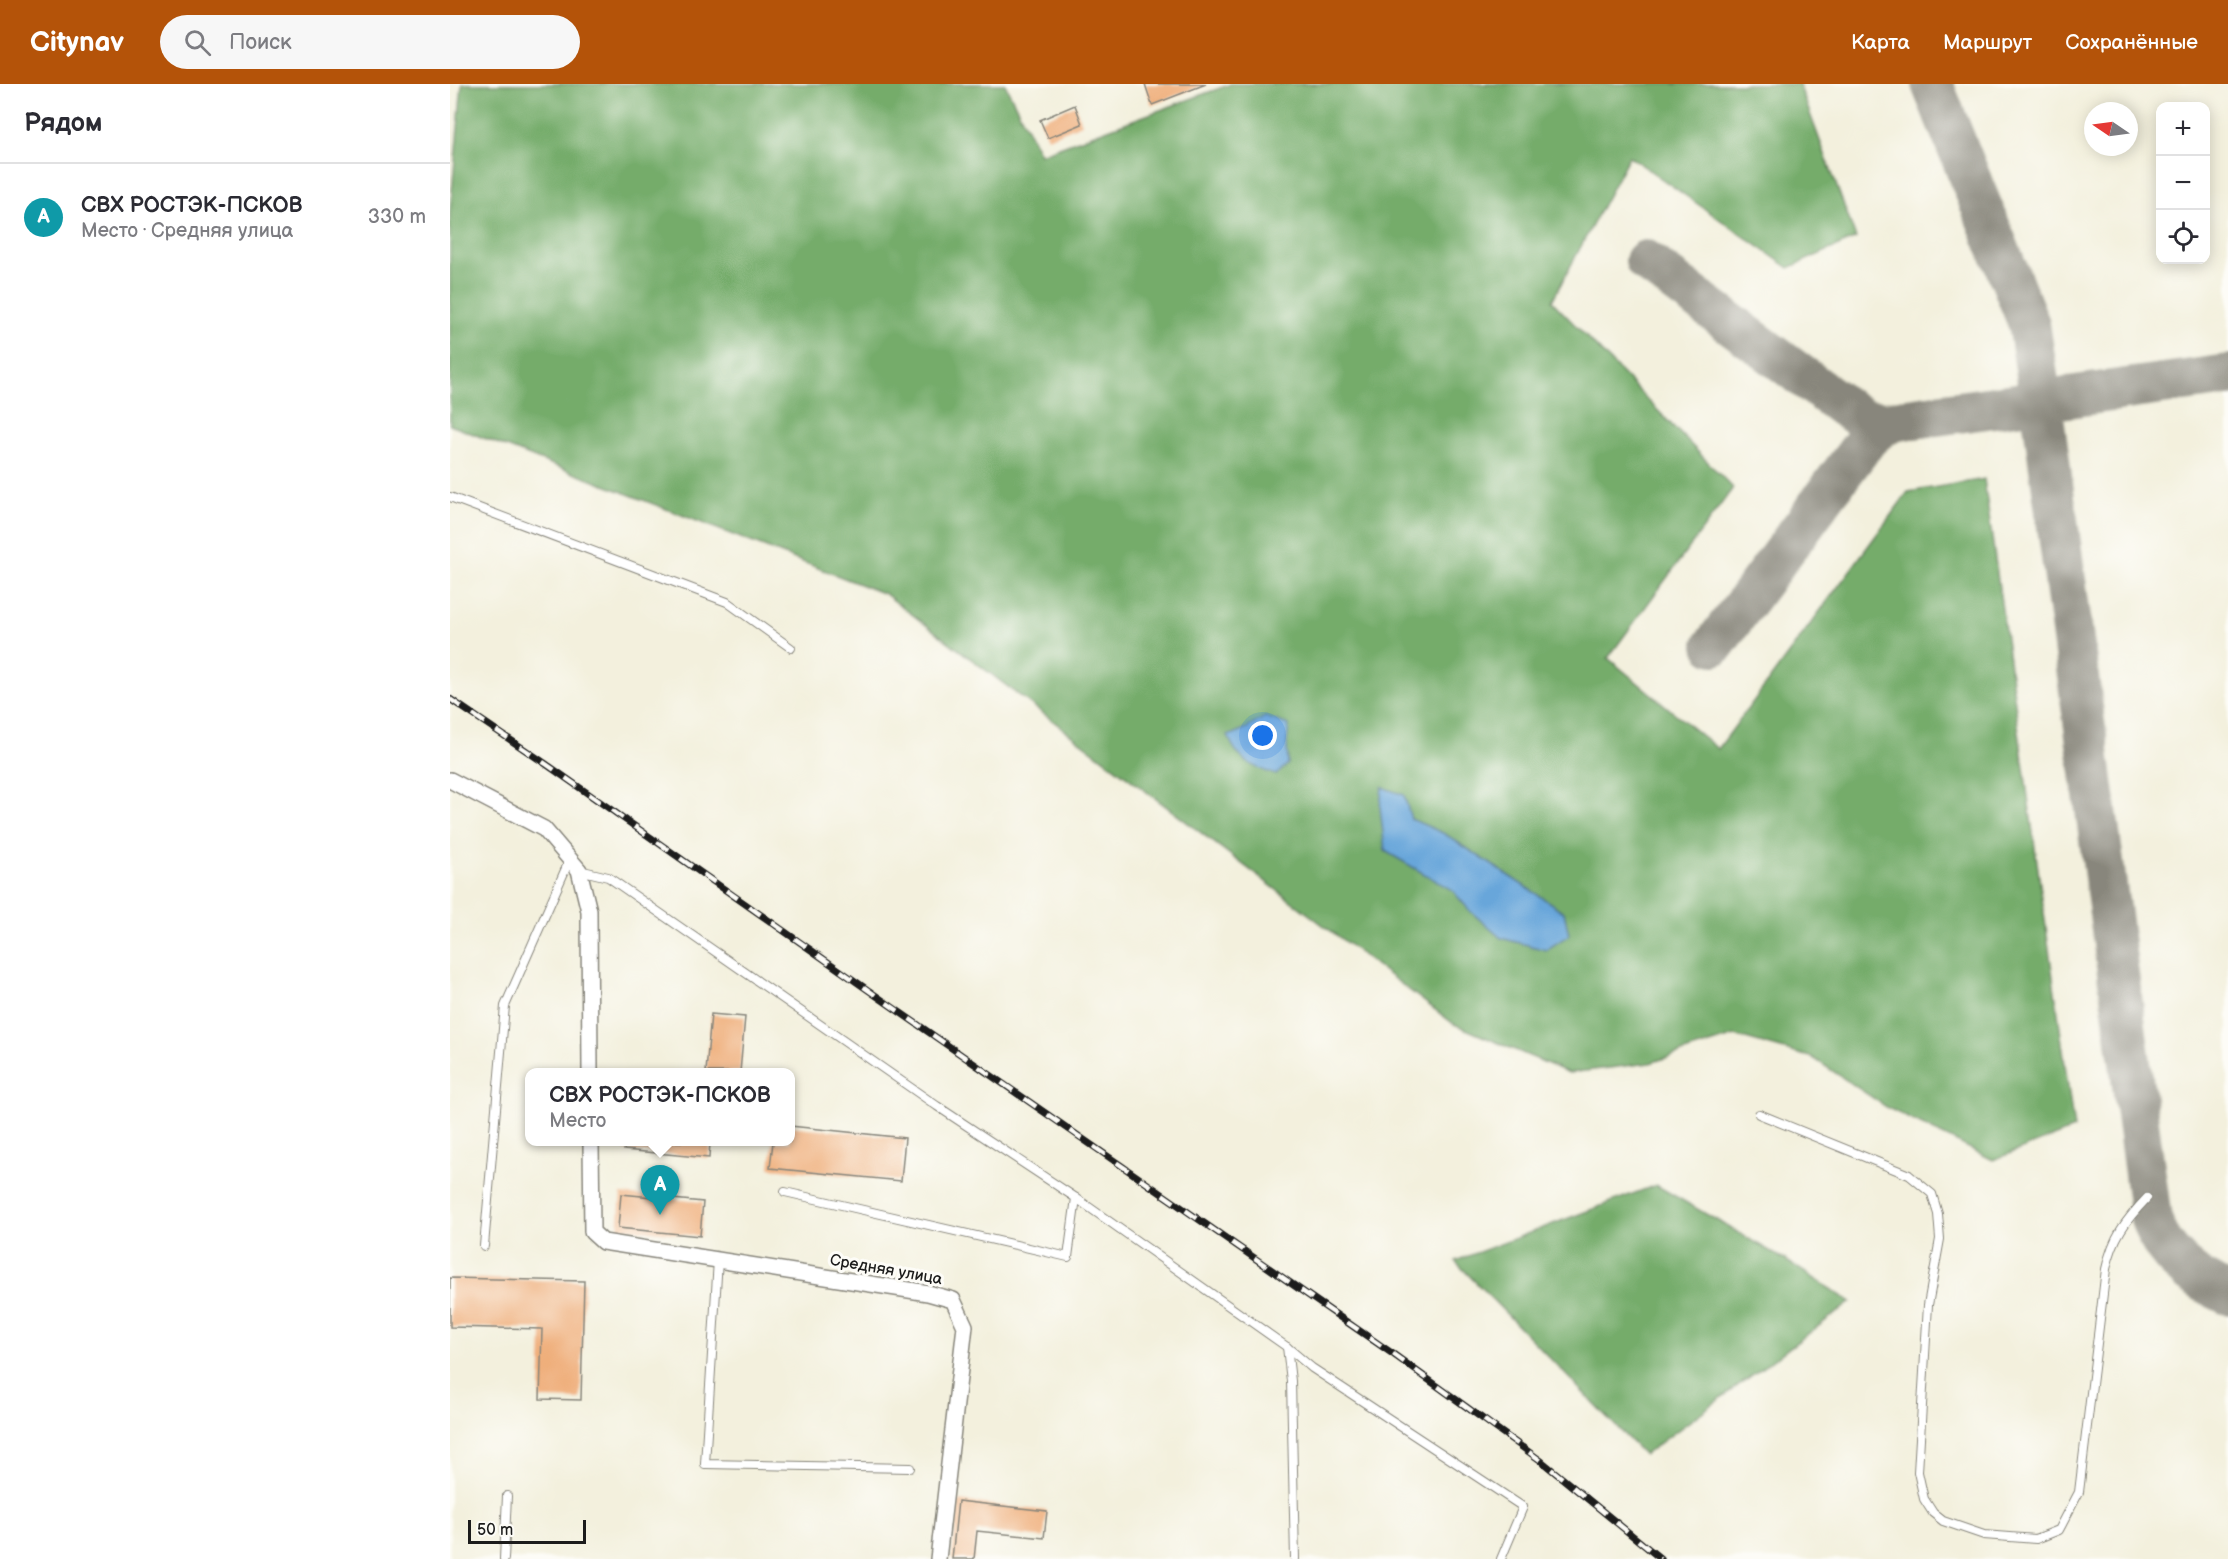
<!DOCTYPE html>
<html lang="ru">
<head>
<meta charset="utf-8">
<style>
	:root { --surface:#fff; --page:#f7f7f7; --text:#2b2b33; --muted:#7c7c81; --line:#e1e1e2; --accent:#b45309 }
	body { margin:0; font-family:"Balsamiq Sans",sans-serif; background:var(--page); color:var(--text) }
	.controls { position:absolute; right:18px; top:18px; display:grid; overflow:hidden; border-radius:12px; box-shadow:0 3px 15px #0003 }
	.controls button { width:54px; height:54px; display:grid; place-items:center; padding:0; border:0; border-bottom:2px solid var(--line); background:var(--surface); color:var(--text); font:30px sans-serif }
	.compass { position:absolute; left:1634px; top:18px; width:54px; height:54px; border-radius:50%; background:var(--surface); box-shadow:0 3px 15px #0003; rotate:283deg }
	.scale { position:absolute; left:18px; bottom:15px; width:118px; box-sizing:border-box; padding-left:6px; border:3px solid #1c1c1c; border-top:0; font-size:16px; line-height:21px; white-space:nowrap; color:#1c1c1c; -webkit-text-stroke:4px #fdfcf7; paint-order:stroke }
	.you { position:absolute; left:813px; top:652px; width:21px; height:21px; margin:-15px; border:4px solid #fff; border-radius:50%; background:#1a73e8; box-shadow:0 0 0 9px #1a73e833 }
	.badge { display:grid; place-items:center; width:39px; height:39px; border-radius:50%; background:var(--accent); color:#fff; font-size:20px; font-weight:700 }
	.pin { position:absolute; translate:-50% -50px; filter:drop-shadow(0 2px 3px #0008) }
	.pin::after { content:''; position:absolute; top:32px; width:21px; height:18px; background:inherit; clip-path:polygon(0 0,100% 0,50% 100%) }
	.popup { position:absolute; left:75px; top:984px; width:270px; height:78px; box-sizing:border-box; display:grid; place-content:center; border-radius:12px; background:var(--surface); filter:drop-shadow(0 2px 4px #0005); font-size:20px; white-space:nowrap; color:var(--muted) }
	.popup b { font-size:22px; color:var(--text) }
	.popup::after { content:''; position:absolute; left:50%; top:100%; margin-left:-12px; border:12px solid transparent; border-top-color:var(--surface) }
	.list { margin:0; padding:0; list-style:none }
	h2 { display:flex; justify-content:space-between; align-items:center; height:78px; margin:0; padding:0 24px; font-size:26px }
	h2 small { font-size:20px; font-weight:400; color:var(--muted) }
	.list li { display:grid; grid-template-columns:39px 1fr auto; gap:18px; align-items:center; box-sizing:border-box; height:108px; padding:0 24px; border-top:2px solid var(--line) }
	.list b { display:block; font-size:22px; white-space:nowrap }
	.list p { margin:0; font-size:20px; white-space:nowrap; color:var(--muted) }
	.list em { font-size:20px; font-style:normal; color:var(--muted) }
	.icon { flex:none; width:33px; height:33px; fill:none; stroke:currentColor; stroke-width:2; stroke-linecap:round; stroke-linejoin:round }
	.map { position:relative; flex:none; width:1778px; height:1475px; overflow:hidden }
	header { display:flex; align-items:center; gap:36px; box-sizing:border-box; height:84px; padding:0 30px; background:var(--accent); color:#fff }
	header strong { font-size:28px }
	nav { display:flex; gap:33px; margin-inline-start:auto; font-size:21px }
	.search { width:420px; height:54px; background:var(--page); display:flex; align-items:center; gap:15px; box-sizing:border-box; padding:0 21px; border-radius:33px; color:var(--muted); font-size:22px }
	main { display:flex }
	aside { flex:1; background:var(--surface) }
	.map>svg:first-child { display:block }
	.forest { fill:#74ac6b; stroke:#486444; stroke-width:1.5 }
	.water { fill:#67a6da; stroke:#42617b; stroke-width:1.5 }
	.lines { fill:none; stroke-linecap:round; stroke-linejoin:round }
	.taxiway { stroke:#88867c; stroke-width:42 }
	.building { fill:#efae7a }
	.service-casing { stroke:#88867c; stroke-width:10 }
	.minor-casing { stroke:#88867c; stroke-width:18 }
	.service { stroke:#fff; stroke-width:8 }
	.minor { stroke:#fff; stroke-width:15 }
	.rail-casing { stroke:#1c1c1c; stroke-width:7 }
	.rail { stroke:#fdfcf7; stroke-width:4.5; stroke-dasharray:14; stroke-linecap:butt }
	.labels { text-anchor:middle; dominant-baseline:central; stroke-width:6; stroke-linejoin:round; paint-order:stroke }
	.street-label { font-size:16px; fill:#1c1c1c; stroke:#fdfcf7 }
</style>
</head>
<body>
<header>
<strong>Citynav</strong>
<div class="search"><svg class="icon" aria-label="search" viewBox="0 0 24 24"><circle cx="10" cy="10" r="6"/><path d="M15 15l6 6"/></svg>Поиск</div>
<nav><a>Карта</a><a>Маршрут</a><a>Сохранённые</a></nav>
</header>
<main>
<aside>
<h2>Рядом<small></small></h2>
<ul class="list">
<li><span class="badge" style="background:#0f9aa8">A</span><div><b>СВХ РОСТЭК-ПСКОВ</b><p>Место · Средняя улица</p></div><em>330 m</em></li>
</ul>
</aside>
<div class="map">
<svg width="1778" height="1475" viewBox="0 0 1778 1475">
	<rect width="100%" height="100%" fill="#fdfcf7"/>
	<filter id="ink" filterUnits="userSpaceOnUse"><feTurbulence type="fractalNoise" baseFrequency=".0167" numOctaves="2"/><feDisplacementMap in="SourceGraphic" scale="12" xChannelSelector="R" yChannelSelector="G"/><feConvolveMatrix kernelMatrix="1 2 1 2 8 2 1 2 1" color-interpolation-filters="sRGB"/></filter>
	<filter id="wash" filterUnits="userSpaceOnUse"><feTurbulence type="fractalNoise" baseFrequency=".008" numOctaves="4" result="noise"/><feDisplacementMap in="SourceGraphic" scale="24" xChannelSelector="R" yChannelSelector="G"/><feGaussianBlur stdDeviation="1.35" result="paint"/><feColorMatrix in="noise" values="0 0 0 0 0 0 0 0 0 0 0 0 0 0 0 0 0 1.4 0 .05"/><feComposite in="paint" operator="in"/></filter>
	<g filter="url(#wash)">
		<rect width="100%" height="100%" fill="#f3f0dd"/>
		<g class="forest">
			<polygon points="12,0 555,0 590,70 781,0 1349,0 1406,154 1339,184 1179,72 1102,217 1283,404 1158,574 1268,665 1458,408 1534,395 1624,1045 1543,1076 1438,1024 1363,974 1285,952 1200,979 1119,989 1004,940 435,510 0,341 0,129"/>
			<polygon points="1206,1101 1337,1177 1401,1218 1194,1371 1005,1177"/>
		</g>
		<g class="water">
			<path d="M815,633L839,641L837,659L838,680L826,691C801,682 789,678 778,652L797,644Z"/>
			<polygon points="932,703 954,711 961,735 995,750 1114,828 1119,851 1096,866 1051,854 1020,827 1002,806 935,767 930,723"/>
		</g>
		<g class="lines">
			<g class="taxiway">
				<path d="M1482,0L1579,240L1591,317L1701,1135C1713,1171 1744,1195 1778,1210"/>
				<polyline points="1196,177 1394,323 1415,336 1435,338 1778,291"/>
				<polyline points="1264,561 1418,354 1431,343 1444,337"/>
			</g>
		</g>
		<g id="blocks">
			<g class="building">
				<polygon points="695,0 756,0 702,21"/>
				<polygon points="625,21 632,40 598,54 590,36"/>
				<polygon points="261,930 295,933 290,988 256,988"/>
				<polygon points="340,1042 455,1054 451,1097 320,1084 323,1058 340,1058"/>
				<polygon points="175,1058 260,1058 259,1074 174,1066"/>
				<polygon points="171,1110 253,1118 250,1152 168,1144"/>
				<polygon points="0,1194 134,1197 131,1316 90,1315 92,1245 0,1243"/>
				<polygon points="508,1417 597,1427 594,1454 527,1447 524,1475 502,1475"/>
			</g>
		</g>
	</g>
	<g filter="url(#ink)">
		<use href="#blocks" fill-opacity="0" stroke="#88867c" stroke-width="1.5"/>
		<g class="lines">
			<g class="service-casing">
				<g id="service">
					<polyline points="0,413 277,518 341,564"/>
					<polyline points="129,786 158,793 487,1022 626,1114 618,1173 335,1108"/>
					<path d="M1309,1030L1459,1091L1482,1110L1488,1130L1490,1155L1478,1221L1468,1388L1474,1415L1483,1429L1493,1437L1534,1451L1586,1455L1609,1446L1629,1408L1656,1185C1663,1153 1675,1137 1697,1114"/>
					<polyline points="626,1114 837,1263 862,1284 1073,1423 1051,1475"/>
					<polyline points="34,1162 55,922 120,775"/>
					<polyline points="268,1176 255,1380 460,1384"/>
					<polyline points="837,1263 841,1297 845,1475"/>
					<polyline points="54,1475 57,1412"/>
				</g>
			</g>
			<g class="minor-casing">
				<g id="minor">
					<polyline points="0,696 94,745 129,786 139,827 140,988"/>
					<polyline points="141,1058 142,1148 153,1158 478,1209 503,1216 515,1242 488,1475"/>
				</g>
			</g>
			<use href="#service" class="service"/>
			<use href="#minor" class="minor"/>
			<g class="rail-casing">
				<polyline id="rail" points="0,615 96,680 428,913 943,1270 1090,1376 1211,1475"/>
			</g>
			<use href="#rail" class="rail"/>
		</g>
	</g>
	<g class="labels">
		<g class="street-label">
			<text transform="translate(436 1186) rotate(10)">Средняя улица</text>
		</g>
	</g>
</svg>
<div class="controls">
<button>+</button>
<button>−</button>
<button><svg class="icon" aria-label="locate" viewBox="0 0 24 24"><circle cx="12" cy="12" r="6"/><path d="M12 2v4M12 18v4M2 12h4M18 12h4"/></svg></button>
</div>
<svg class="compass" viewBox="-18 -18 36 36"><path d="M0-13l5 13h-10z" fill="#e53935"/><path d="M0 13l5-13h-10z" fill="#7c7c81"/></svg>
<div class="scale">50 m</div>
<div class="you"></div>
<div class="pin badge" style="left:210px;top:1131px;background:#0f9aa8">A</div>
<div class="popup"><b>СВХ РОСТЭК-ПСКОВ</b>Место</div>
</div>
</main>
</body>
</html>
